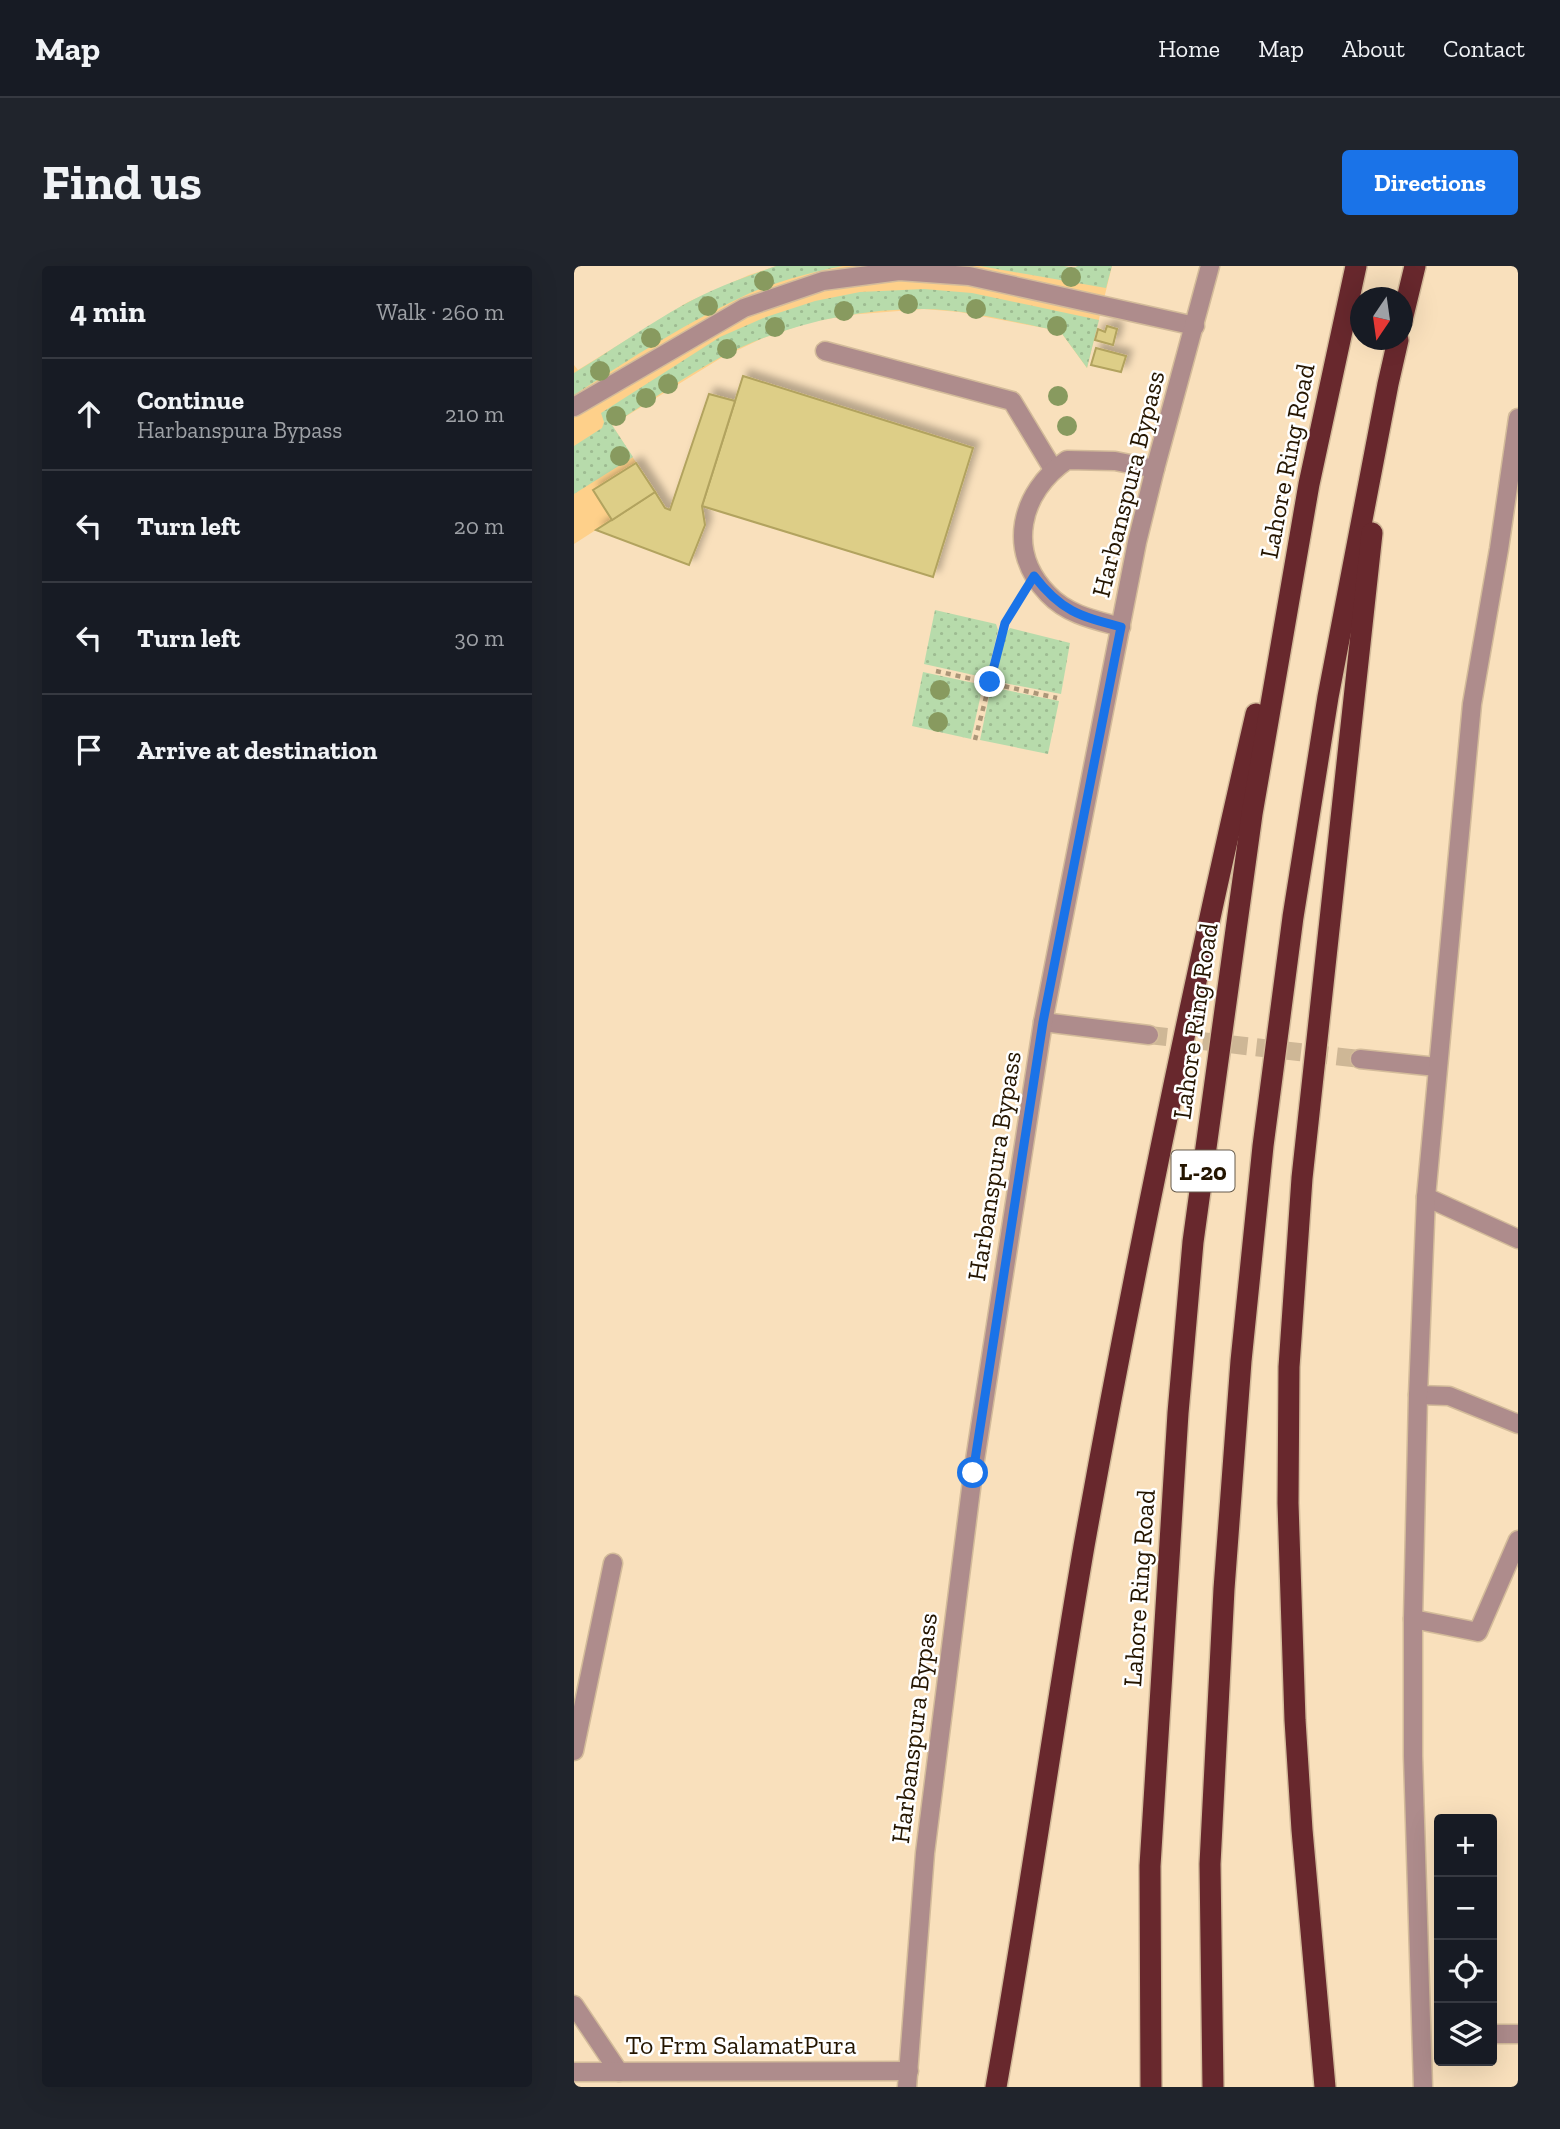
<!DOCTYPE html>
<html lang="en">
<head>
<meta charset="utf-8">
<style>
	:root { --surface:#171b24; --page:#20242c; --text:#f1f3f6; --muted:#9ea1a6; --line:#363941; --accent:#1a73e8 }
	body { margin:0; font-family:"Zilla Slab",serif; background:var(--page); color:var(--text) }
	.controls { position:absolute; right:21px; bottom:21px; display:grid; overflow:hidden; border-radius:7px; box-shadow:0 7px 28px #0002 }
	.controls button { width:63px; height:63px; display:grid; place-items:center; padding:0; border:0; border-bottom:2px solid var(--line); background:var(--surface); color:var(--text); font:35px sans-serif }
	.compass { position:absolute; left:776px; top:21px; width:63px; height:63px; border-radius:50%; background:var(--surface); box-shadow:0 7px 28px #0002; rotate:193deg }
	.stop { position:absolute; width:21px; height:21px; margin:-16px; border:5px solid #1a73e8; border-radius:50%; background:#fff }
	.stop.end { background:#1a73e8; border-color:#fff; box-shadow:0 2px 7px #0008 }
	.list { margin:0; padding:0; list-style:none }
	h2 { display:flex; justify-content:space-between; align-items:center; height:91px; margin:0; padding:0 28px; font-size:30px }
	h2 small { font-size:23px; font-weight:400; color:var(--muted) }
	.list li { display:grid; grid-template-columns:46px 1fr auto; gap:21px; align-items:center; box-sizing:border-box; height:112px; padding:0 28px; border-top:2px solid var(--line) }
	.list b { display:block; font-size:26px; white-space:nowrap }
	.list p { margin:0; font-size:23px; white-space:nowrap; color:var(--muted) }
	.list em { font-size:23px; font-style:normal; color:var(--muted) }
	.icon { flex:none; width:38px; height:38px; fill:none; stroke:currentColor; stroke-width:2; stroke-linecap:round; stroke-linejoin:round }
	.map { position:relative; flex:none; width:944px; height:1821px; overflow:hidden; border-radius:7px }
	header { display:flex; align-items:center; gap:42px; box-sizing:border-box; height:98px; padding:0 35px; background:var(--surface); border-bottom:2px solid var(--line) }
	header strong { font-size:33px }
	nav { display:flex; gap:38px; margin-inline-start:auto; font-size:24px }
	.intro { display:flex; align-items:center; justify-content:space-between; box-sizing:border-box; height:168px; padding:0 42px }
	h1 { margin:0; font-size:49px }
	.button { padding:18px 32px; border-radius:7px; background:var(--accent); color:#fff; font-size:24px; font-weight:700 }
	main { display:flex; gap:42px; padding:0 42px }
	aside { flex:1; background:var(--surface); border-radius:7px; box-shadow:0 7px 28px #0002 }
	.map>svg:first-child { display:block }
	.built { fill:#fed08a }
	.grass { fill:url(#grass-dots) }
	.building { fill:#ddce87; stroke:#b2a35e; stroke-width:2; filter:url(#shadow) }
	.lines { fill:none; stroke-linecap:round; stroke-linejoin:round }
	.minor-tunnel { stroke:#ceb796; stroke-width:18; stroke-dasharray:18 9; stroke-linecap:butt }
	.minor-casing { stroke:#d3bb9a; stroke-width:21 }
	.highway-casing { stroke:#d3bb9a; stroke-width:24 }
	.path { stroke:#ac9678; stroke-width:4.5; stroke-dasharray:5 5; stroke-linecap:butt }
	.minor { stroke:#ae8c8c; stroke-width:18 }
	.highway { stroke:#68282d; stroke-width:21 }
	.tree { fill:#889a5f }
	.route { stroke:#1a73e8; stroke-width:9 }
	.labels { text-anchor:middle; dominant-baseline:central; stroke-width:5; stroke-linejoin:round; paint-order:stroke }
	.shield { fill:#fff; stroke:#665b4c; stroke-width:2 }
	.shield-label { font-size:24px; font-weight:bold; fill:#241500 }
	.street-label { font-size:26px; fill:#241500; stroke:#fff }
</style>
</head>
<body>
<header>
<strong>Map</strong>
<nav><a>Home</a><a>Map</a><a>About</a><a>Contact</a></nav>
</header>
<div class="intro"><h1>Find us</h1><a class="button">Directions</a></div>
<main>
<aside>
<h2>4 min<small>Walk · 260 m</small></h2>
<ul class="list">
<li><svg class="icon" aria-label="ahead" viewBox="0 0 24 24"><path d="M12 20V5M6 11l6-6 6 6"/></svg><div><b>Continue</b><p>Harbanspura Bypass</p></div><em>210 m</em></li>
<li><svg class="icon" aria-label="left" viewBox="0 0 24 24"><path d="M17 20v-9H6M10 6l-5 5 5 5"/></svg><div><b>Turn left</b></div><em>20 m</em></li>
<li><svg class="icon" aria-label="left" viewBox="0 0 24 24"><path d="M17 20v-9H6M10 6l-5 5 5 5"/></svg><div><b>Turn left</b></div><em>30 m</em></li>
<li><svg class="icon" aria-label="arrive" viewBox="0 0 24 24"><path d="M6 21V4h12l-3 4 3 4H6"/></svg><div><b>Arrive at destination</b></div></li>
</ul>
</aside>
<div class="map">
<svg width="944" height="1821" viewBox="0 0 944 1821">
	<defs>
		<pattern id="grass-dots" width="8" height="8" patternUnits="userSpaceOnUse" patternTransform="scale(1.75)"><rect width="8" height="8" fill="#b7dbab"/><path d="M2 2h.1M6 6h.1" fill="none" stroke="#9dbb91" stroke-width="1.8" stroke-linecap="round"/></pattern>
		<filter id="shadow"><feDropShadow dx="6" dy="-6" stdDeviation="3.5" flood-color="#0004"/></filter>
	</defs>
	<rect width="100%" height="100%" fill="#f9e0bc"/>
	<polygon class="built" points="202,0 490,0 499,2 504,0 538,0 513,102 486,65 385,46 350,43 274,49 233,57 189,72 147,92 38,159 81,226 0,278 0,99 4,104 114,36 175,9"/>
	<g class="grass">
		<path d="M202,0H269C238,6 205,15 176,27C115,55 57,92 0,129V107C38,84 73,59 111,38C140,22 171,11 202,0Z"/>
		<polygon points="406,0 490,0 499,2 504,0 538,0 532,22"/>
		<path d="M350,23L398,27L525,54L513,102L486,65C441,57 394,43 348,43C279,43 209,59 147,91C110,111 74,136 38,159L59,191L0,228V180L28,162L30,156L27,147L146,71L192,51L241,35L286,26Z"/>
		<polygon points="361,344 422,358 424,364 413,412 350,398"/>
		<polygon points="436,362 496,377 487,428 420,415 432,367"/>
		<polygon points="349,406 409,419 397,473 338,460"/>
		<polygon points="417,421 485,435 474,488 406,474"/>
	</g>
	<g class="building">
		<polygon points="533,60 543,63 539,79 521,74 524,63 531,66"/>
		<polygon points="522,82 552,90 547,106 517,99"/>
		<polygon points="169,110 399,182 359,311 128,240"/>
		<polygon points="135,128 161,135 128,240 131,259 115,299 22,264 81,226 91,242 96,244"/>
		<polygon points="62,197 81,226 38,254 19,224"/>
	</g>
	<g class="lines">
		<polyline class="minor-tunnel" points="575,769 786,793"/>
		<g class="minor-casing">
			<g id="minor">
				<polyline points="251,85 438,135 479,203"/>
				<polyline points="0,141 170,42 249,15 325,5 395,10 621,60"/>
				<path d="M547,361C521,354 494,349 474,328C432,285 446,226 493,194L541,195L581,203"/>
				<polyline points="469,756 575,769"/>
				<polyline points="786,793 863,801"/>
				<polyline points="852,931 944,973"/>
				<polyline points="844,1129 875,1130 944,1158"/>
				<polyline points="839,1353 904,1366 944,1274"/>
				<polyline points="0,1485 39,1297"/>
				<polyline points="0,1739 45,1806"/>
				<polyline points="918,1768 944,1768"/>
				<polyline points="0,1806 335,1805"/>
				<polyline points="333,1821 351,1587 399,1207 469,756 563,276 581,203 636,0"/>
				<polyline points="849,1821 839,1490 839,1353 844,1129 852,931 898,438 925,283 944,152"/>
			</g>
		</g>
		<g class="highway-casing">
			<g id="highway">
				<polyline points="828,54 841,0"/>
				<path d="M422,1821C454,1641 479,1460 510,1280C560,1001 618,724 682,448"/>
				<polyline points="577,1821 576,1600 604,1147 619,976 678,548 735,218 782,0"/>
				<polyline points="639,1821 636,1598 650,1323 667,1095 689,880 719,651 754,431 814,118 824,74"/>
				<polyline points="751,1821 728,1564 721,1454 714,1237 715,1101 728,912 798,267"/>
			</g>
		</g>
		<g class="path">
			<polyline points="362,405 483,432"/>
			<polyline points="401,474 431,357 448,329"/>
		</g>
		<use href="#minor" class="minor"/>
		<use href="#highway" class="highway"/>
	</g>
	<g class="tree">
		<circle cx="497" cy="11" r="10"/>
		<circle cx="190" cy="15" r="10"/>
		<circle cx="334" cy="38" r="10"/>
		<circle cx="134" cy="40" r="10"/>
		<circle cx="402" cy="43" r="10"/>
		<circle cx="270" cy="45" r="10"/>
		<circle cx="483" cy="60" r="10"/>
		<circle cx="201" cy="61" r="10"/>
		<circle cx="77" cy="72" r="10"/>
		<circle cx="153" cy="83" r="10"/>
		<circle cx="26" cy="105" r="10"/>
		<circle cx="94" cy="118" r="10"/>
		<circle cx="484" cy="130" r="10"/>
		<circle cx="72" cy="132" r="10"/>
		<circle cx="42" cy="150" r="10"/>
		<circle cx="493" cy="160" r="10"/>
		<circle cx="46" cy="190" r="10"/>
		<circle cx="366" cy="424" r="10"/>
		<circle cx="364" cy="456" r="10"/>
	</g>
	<g class="lines">
		<path class="route" d="M399,1207L469,756L547,361C505,350 487,345 460,310L431,357L416,416"/>
	</g>
	<g class="labels">
		<rect class="shield" x="597.5" y="884.5" width="63" height="41" rx="5"/>
		<g class="shield-label">
			<text x="629" y="905">L-20</text>
		</g>
		<g class="street-label">
			<text transform="translate(713 195) rotate(-79)">Lahore Ring Road</text>
			<text transform="translate(554 218) rotate(-76)">Harbanspura Bypass</text>
			<text transform="translate(621 755) rotate(-82)">Lahore Ring Road</text>
			<text transform="translate(420 900) rotate(-81)">Harbanspura Bypass</text>
			<text transform="translate(565 1322) rotate(-86)">Lahore Ring Road</text>
			<text transform="translate(340 1462) rotate(-83)">Harbanspura Bypass</text>
			<text x="167" y="1779">To Frm SalamatPura</text>
		</g>
	</g>
</svg>
<div class="controls">
<button>+</button>
<button>−</button>
<button><svg class="icon" aria-label="locate" viewBox="0 0 24 24"><circle cx="12" cy="12" r="6"/><path d="M12 2v4M12 18v4M2 12h4M18 12h4"/></svg></button>
<button><svg class="icon" aria-label="layers" viewBox="0 0 24 24"><path d="M12 4l9 5-9 5-9-5zM3 14l9 5 9-5"/></svg></button>
</div>
<svg class="compass" viewBox="-18 -18 36 36"><path d="M0-13l5 13h-10z" fill="#e53935"/><path d="M0 13l5-13h-10z" fill="#9ea1a6"/></svg>
<div class="stop" style="left:399px;top:1207px"></div>
<div class="stop end" style="left:416px;top:416px"></div>
</div>
</main>
</body>
</html>
